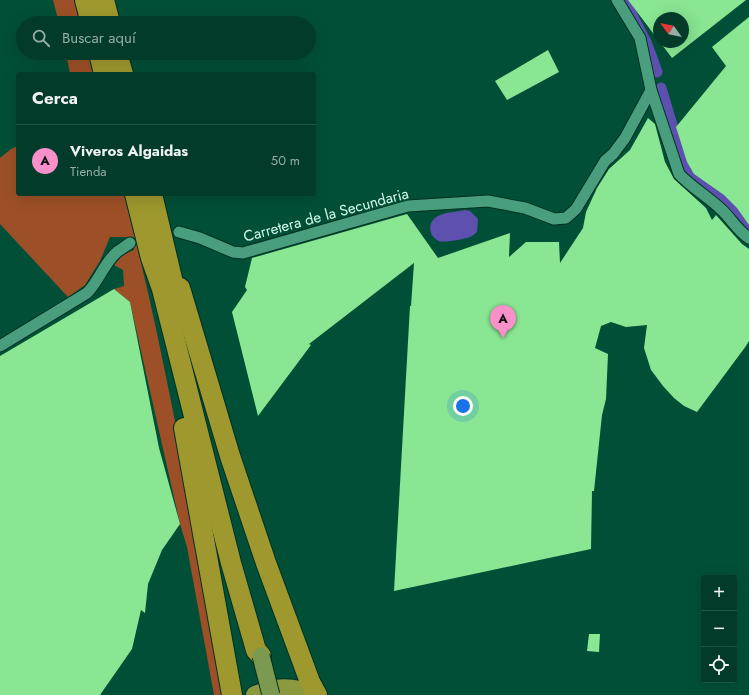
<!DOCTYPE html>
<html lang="es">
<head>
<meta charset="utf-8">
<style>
	:root { --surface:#023b2a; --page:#104636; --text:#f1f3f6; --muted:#96ada8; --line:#235547; --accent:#f990ca }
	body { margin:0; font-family:Jost,sans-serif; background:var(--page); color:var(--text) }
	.controls { position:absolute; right:12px; bottom:12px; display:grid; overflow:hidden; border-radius:4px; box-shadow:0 4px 16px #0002 }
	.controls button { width:36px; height:36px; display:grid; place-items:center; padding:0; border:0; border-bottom:1px solid var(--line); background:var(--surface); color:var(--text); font:20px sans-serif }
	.compass { position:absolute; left:653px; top:12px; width:36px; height:36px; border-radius:50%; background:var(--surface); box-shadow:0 4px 16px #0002; rotate:303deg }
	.you { position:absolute; left:463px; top:406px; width:14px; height:14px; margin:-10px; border:3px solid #fff; border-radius:50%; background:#1a73e8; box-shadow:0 0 0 6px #1a73e833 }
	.badge { display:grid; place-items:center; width:26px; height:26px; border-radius:50%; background:var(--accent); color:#111; font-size:13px; font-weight:700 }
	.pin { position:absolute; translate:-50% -33px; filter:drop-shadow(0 1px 2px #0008) }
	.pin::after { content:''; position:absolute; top:21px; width:14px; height:12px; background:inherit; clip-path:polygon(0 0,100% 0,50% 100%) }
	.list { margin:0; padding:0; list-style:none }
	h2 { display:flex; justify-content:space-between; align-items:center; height:52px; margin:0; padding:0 16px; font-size:17px }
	h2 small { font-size:13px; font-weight:400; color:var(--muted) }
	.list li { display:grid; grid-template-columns:26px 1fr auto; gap:12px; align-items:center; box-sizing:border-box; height:72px; padding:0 16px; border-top:1px solid var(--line) }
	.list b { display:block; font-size:15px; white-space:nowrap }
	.list p { margin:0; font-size:13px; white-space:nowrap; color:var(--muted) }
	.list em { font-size:13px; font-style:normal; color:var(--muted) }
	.icon { flex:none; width:22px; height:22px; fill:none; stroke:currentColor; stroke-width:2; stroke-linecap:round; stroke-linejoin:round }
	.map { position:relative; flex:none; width:749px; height:695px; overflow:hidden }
	.search { position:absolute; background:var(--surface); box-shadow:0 4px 16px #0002; left:16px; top:16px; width:300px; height:44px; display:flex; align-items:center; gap:10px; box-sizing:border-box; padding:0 14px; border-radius:22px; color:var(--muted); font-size:15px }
	.panel { position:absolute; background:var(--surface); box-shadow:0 4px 16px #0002; left:16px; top:72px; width:300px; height:124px; border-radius:4px }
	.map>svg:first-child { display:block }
	.green { fill:#9d5027 }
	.water { fill:#5d50af }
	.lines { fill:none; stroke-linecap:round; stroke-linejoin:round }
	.canal { stroke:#5d50af; stroke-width:11 }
	.building { fill:#89e692 }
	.minor-casing { stroke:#003122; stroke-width:13 }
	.trunk-casing { stroke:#003122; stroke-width:20 }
	.motorway-casing { stroke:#003122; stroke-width:22 }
	.minor { stroke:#499e7e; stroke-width:11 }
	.trunk { stroke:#8d993f; stroke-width:18 }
	.motorway { stroke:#9e982f; stroke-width:20 }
	.primary-bridge-casing { stroke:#003122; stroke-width:19; stroke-linecap:butt }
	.primary-bridge { stroke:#7c9a4f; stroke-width:17 }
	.labels { text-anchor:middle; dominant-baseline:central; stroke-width:4; stroke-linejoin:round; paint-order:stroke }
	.street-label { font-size:15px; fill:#d2fbe8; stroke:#024f38 }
</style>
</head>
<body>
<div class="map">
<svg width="749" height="695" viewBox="0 0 749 695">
	<rect width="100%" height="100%" fill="#024f38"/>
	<g class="green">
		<polygon points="53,0 75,0 80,23 59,23"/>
		<polygon points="66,53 88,53 93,74 70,74"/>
		<path d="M18,146V194H124C167,359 195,527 224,695H214L187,547L180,524L130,302L114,289L124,286L123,270L114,265L124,254L134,250L131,237H110L100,261L85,285L68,297L0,224V158L11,149Z"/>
	</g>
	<path class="water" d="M465,210L470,211L478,219L477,232C475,233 474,235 472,236C467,239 443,243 439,241C428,236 427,222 438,216C445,212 457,212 465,210Z"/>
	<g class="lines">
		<g class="canal">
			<polyline points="624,0 646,42 657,72"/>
			<polyline points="661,88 686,172 727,201 749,231"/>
		</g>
	</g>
	<g class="building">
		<polygon points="628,0 746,0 672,58 660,42 683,42 683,18 659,18 659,41"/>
		<polygon points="749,17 749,225 737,208 724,195 694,174 687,162 676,127 726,66 712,47"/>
		<polygon points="548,50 559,72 507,100 495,81"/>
		<polygon points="648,118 655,124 665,162 674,179 706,208 712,220 716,215 742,244 749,249 749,341 746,346 697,412 684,406 674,398 663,386 651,370 644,348 647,325 626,327 611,322 601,326 595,348 608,354 606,399 602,415 594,491 592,491 591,549 394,591 410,306 411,306 414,263 309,344 311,345 258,416 232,312 247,290 245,287 252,258 407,214 438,258 510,233 509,257 526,242 559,242 560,263 583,228 586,212 597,188 609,169 630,150"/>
		<polygon points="114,289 130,302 159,448 180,524 162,550 148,584 145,613 141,610 132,649 100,695 0,695 0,356"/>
		<polygon points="589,634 600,634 599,652 587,651"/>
	</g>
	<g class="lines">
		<g class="minor-casing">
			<g id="minor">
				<path d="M617,0L640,38L651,90L679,174C692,188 709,197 723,211C732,220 738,231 749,238"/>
				<polyline points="179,232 200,238 233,252 243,253 408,206 488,201 525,208 554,219 566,218 576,209 605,161 613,154 625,138 651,90"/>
				<path d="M0,346L87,293C99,281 104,263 117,252C121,249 126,246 130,243"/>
			</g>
		</g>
		<g class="trunk-casing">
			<path id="trunk" d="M255,695C273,687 294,685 311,695"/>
		</g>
		<g class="motorway-casing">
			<g id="motorway">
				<polyline points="85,0 91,23"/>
				<polyline points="104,0 110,23"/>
				<polyline points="99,53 104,74"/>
				<polyline points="117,53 123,74"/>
				<polyline points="135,194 151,258 162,289 231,563 256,650 261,656"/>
				<polyline points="152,194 178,304"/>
				<polyline points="180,288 230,456 266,563 310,682 317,695"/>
				<polyline points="184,428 232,695"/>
			</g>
		</g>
		<use href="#minor" class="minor"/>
		<use href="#trunk" class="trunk"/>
		<use href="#motorway" class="motorway"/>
		<g class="primary-bridge-casing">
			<polyline id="primary-bridge" points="261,656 271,695"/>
		</g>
		<use href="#primary-bridge" class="primary-bridge"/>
	</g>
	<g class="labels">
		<g class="street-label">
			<text transform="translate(326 215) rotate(-15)">Carretera de la Secundaria</text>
		</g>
	</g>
</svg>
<div class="controls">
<button>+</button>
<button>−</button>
<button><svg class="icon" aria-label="locate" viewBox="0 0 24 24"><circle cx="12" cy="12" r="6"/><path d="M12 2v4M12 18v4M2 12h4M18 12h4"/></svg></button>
</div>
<svg class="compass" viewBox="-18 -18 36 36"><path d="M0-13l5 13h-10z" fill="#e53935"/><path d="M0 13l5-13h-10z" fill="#96ada8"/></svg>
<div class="you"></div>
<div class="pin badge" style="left:503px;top:338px">A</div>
<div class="search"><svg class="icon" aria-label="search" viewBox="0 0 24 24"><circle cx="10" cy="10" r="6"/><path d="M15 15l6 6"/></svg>Buscar aquí</div>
<section class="panel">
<h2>Cerca<small></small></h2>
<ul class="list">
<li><span class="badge">A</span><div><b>Viveros Algaidas</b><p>Tienda</p></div><em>50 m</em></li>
</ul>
</section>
</div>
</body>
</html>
